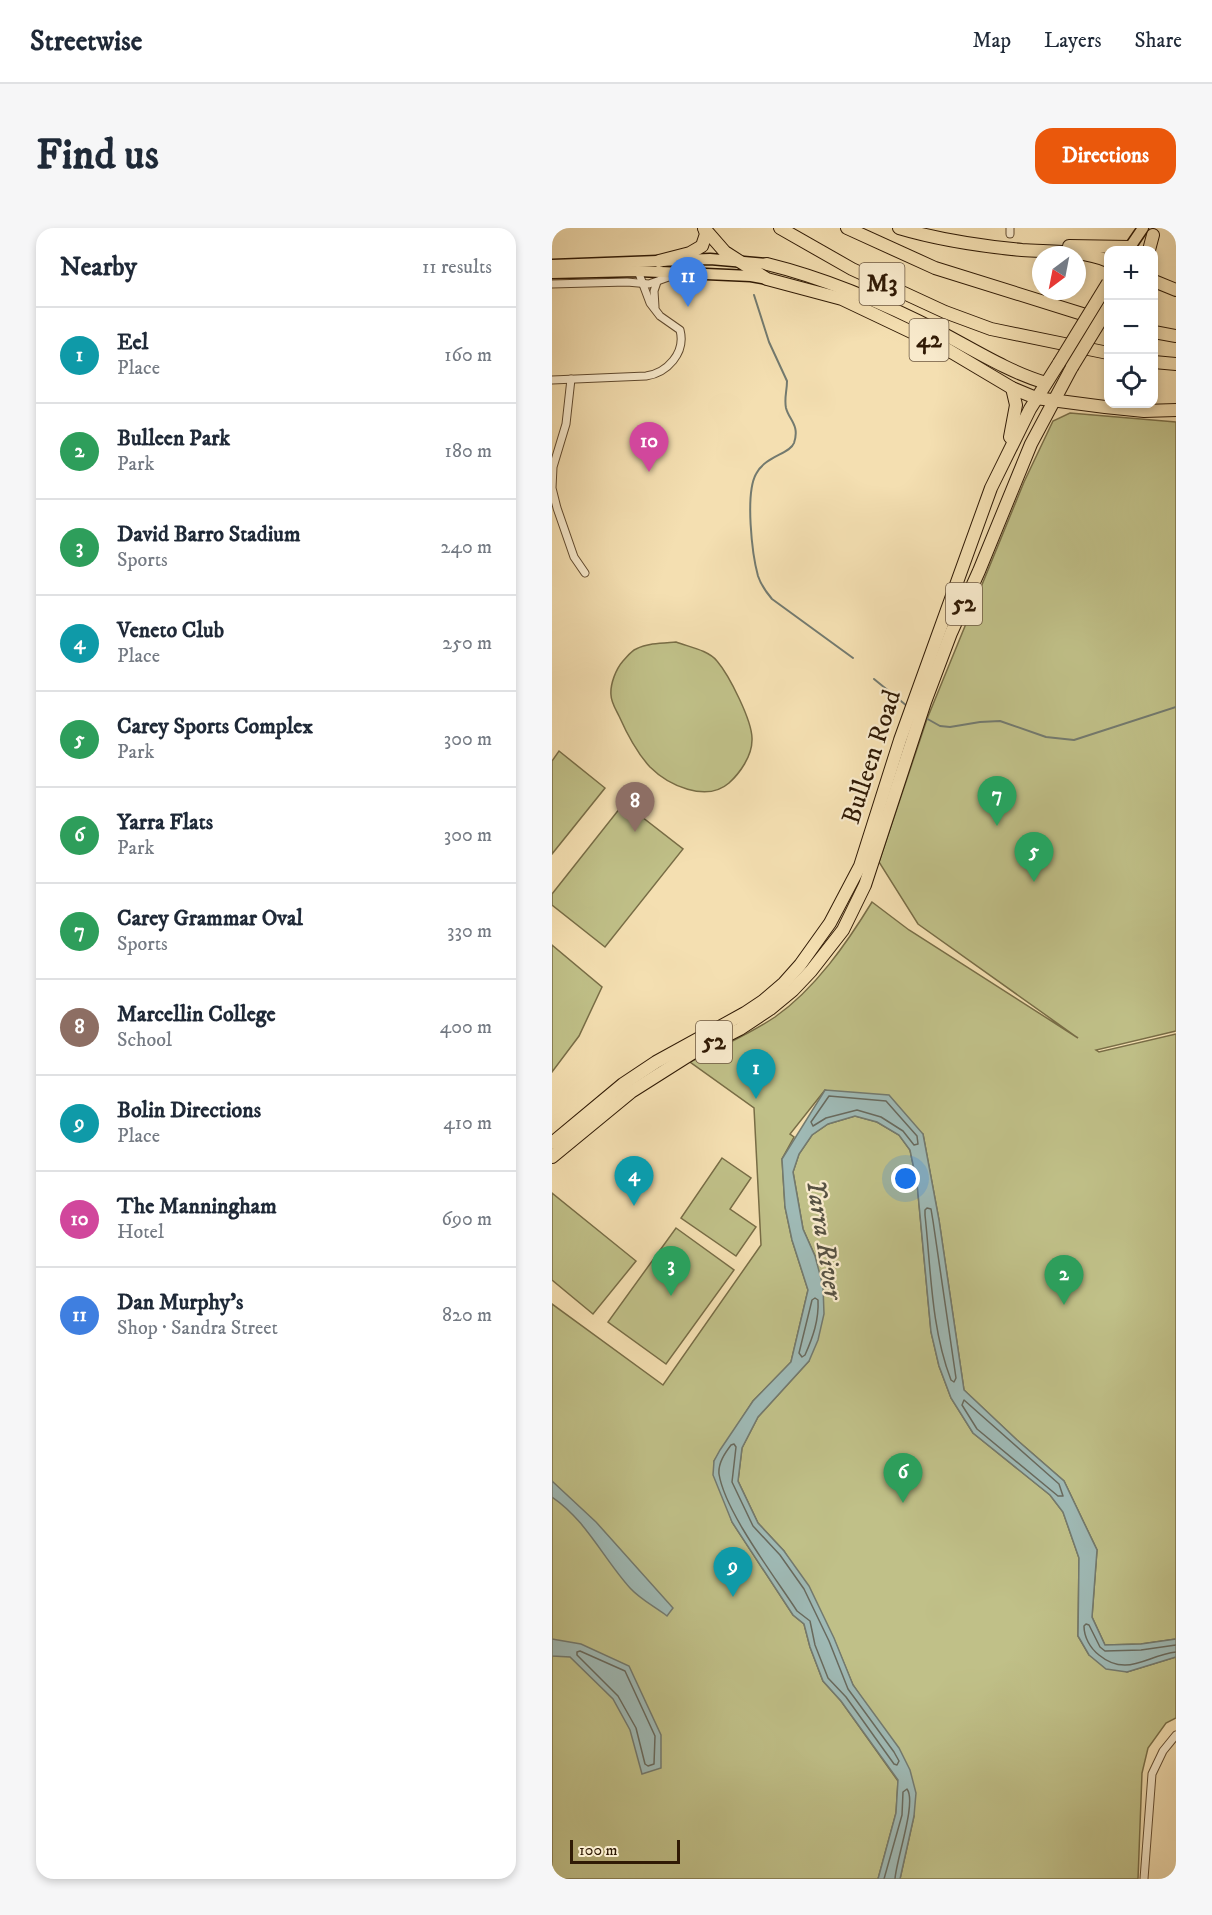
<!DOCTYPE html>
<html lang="en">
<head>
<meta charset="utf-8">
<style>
	:root { --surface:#fff; --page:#f6f6f7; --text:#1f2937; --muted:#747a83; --line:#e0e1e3; --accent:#ea580c }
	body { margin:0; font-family:"IM FELL DW Pica",serif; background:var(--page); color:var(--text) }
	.controls { position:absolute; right:18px; top:18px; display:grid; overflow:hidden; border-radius:12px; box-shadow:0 3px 9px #0003 }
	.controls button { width:54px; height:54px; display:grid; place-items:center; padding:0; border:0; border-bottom:2px solid var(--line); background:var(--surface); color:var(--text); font:30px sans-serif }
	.compass { position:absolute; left:480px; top:18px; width:54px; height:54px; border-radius:50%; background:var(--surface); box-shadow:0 3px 9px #0003; rotate:212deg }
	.scale { position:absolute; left:18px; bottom:15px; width:110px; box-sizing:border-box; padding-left:6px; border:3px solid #301a05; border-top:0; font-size:16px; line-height:21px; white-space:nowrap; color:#301a05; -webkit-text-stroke:4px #f8eacc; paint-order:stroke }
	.you { position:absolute; left:354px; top:951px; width:21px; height:21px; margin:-15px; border:4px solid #fff; border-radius:50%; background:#1a73e8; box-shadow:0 0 0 9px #1a73e833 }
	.badge { display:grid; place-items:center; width:39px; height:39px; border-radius:50%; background:var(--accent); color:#fff; font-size:20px; font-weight:700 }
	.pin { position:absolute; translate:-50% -50px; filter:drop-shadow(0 2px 3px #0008) }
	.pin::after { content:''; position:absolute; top:32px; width:21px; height:18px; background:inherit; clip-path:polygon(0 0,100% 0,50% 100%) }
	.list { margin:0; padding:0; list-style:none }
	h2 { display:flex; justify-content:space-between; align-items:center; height:78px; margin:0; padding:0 24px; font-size:26px }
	h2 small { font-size:20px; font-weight:400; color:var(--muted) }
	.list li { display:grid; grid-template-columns:39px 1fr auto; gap:18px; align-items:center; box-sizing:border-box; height:96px; padding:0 24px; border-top:2px solid var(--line) }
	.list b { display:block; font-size:22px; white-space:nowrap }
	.list p { margin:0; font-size:20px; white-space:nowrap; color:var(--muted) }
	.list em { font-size:20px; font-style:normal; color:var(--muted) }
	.icon { flex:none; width:33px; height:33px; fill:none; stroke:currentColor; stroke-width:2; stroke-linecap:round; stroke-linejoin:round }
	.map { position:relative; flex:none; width:624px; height:1651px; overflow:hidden; border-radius:18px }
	header { display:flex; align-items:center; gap:36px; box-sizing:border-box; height:84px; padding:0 30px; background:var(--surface); border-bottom:2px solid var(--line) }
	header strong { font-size:28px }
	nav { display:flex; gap:33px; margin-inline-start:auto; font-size:21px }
	.intro { display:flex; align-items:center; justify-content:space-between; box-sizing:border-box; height:144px; padding:0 36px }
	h1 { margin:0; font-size:42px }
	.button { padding:15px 27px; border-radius:18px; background:var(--accent); color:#fff; font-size:21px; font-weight:700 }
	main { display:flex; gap:36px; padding:0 36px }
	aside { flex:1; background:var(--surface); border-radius:18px; box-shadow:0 3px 9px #0003 }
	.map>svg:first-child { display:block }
	.green { fill:#c0c088; stroke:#786d46; stroke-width:1.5 }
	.water { fill:#9fbab6; stroke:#737a6f; stroke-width:1.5 }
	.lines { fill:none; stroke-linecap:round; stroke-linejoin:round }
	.shore { stroke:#686a5e; stroke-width:1.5 }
	.stream { stroke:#737a6f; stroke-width:2 }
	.street-casing { stroke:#614b30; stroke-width:9 }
	.primary-casing { stroke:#301a05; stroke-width:13 }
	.highway-casing { stroke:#301a05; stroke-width:14 }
	.street { stroke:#f8eacc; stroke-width:7 }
	.primary { stroke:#f4dfb1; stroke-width:10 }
	.highway { stroke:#f4dfb1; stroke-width:12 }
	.highway-bridge-casing { stroke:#301a05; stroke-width:14; stroke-linecap:butt }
	.highway-bridge { stroke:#f4dfb1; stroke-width:12 }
	.labels { text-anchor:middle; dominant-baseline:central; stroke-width:4.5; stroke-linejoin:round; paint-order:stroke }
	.shield { fill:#f8eacc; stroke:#6c5841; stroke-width:1.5 }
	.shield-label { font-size:24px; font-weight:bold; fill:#301a05 }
	.street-label { font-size:26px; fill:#301a05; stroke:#f8eacc }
	.water-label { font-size:27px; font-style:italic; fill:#575243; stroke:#f8eacc }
</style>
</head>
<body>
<header>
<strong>Streetwise</strong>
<nav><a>Map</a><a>Layers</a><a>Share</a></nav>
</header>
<div class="intro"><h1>Find us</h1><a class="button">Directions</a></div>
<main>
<aside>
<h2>Nearby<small>11 results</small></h2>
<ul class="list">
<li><span class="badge" style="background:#0f9aa8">1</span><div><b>Eel</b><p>Place</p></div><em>160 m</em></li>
<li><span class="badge" style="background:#2e9e5b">2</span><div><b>Bulleen Park</b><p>Park</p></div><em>180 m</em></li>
<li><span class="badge" style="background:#2e9e5b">3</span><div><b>David Barro Stadium</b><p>Sports</p></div><em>240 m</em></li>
<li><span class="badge" style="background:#0f9aa8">4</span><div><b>Veneto Club</b><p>Place</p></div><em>250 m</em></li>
<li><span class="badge" style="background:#2e9e5b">5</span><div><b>Carey Sports Complex</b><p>Park</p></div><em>300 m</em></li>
<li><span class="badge" style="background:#2e9e5b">6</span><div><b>Yarra Flats</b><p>Park</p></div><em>300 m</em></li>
<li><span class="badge" style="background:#2e9e5b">7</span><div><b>Carey Grammar Oval</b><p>Sports</p></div><em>330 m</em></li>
<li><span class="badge" style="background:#8d6e63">8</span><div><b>Marcellin College</b><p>School</p></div><em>400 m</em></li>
<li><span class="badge" style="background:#0f9aa8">9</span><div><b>Bolin Directions</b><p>Place</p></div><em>410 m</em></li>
<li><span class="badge" style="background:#d1479c">10</span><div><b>The Manningham</b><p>Hotel</p></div><em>690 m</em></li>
<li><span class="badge" style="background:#3f7fe0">11</span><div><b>Dan Murphy's</b><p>Shop · Sandra Street</p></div><em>820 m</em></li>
</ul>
</aside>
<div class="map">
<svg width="624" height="1651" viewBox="0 0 624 1651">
	<rect width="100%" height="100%" fill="#f4dfb1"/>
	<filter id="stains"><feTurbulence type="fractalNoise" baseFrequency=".00333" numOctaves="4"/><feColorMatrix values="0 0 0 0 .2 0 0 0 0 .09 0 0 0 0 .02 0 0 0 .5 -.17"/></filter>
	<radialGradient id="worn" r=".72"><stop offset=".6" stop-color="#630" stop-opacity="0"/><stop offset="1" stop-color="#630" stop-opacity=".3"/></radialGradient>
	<g class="green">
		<path d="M518,185L624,194V803L544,822L547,824L624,806V1411L589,1416L553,1417L540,1389L545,1322L512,1253L465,1212L412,1162L387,992L371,906L273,862L238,906L242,909L230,931L233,979L240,1012L256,1062L239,1134L201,1173L162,1233L180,1294L241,1387L252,1396L258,1419L271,1453L289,1473L346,1553L344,1585L326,1651H7L0,1641V1076L111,1157L209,1017L202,880L138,834C166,820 196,807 223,789C263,761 295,715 320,674L357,702L526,810L366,696L327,634L375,491L472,254L501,193Z"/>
		<path d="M124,414C137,419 156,422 165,433C177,447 201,494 200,512C200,528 188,545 177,555C154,575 116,557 98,539C85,525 75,506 67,488C64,482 59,474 59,467C58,456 64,441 71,433C75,429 79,423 84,421C96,415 111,415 124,414Z"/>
		<polygon points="7,523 53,560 0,626 0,533"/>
		<polygon points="72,575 131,621 53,719 0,677 0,666"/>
		<polygon points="0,717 50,759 27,808 0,844"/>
		<polygon points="303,888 325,894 347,907 358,922 365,955 379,1104 387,1138 399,1170 421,1205 498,1267 511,1284 527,1330 526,1408 537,1427 575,1444 624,1429 624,1490 614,1495 596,1520 590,1545 586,1651 348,1651 362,1588 318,1482 301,1457 281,1409 232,1323 206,1295 186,1253 190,1220 206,1189 257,1133 263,1028 251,1001 241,944 247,926 260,907 276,896"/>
		<polygon points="170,930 199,950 178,981 204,999 184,1028 129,990"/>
		<polygon points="0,965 84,1033 41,1086 0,1052"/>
		<polygon points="124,1000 182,1042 114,1136 56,1094"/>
	</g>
	<g class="water">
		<polygon points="273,862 337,867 371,906 387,992 412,1162 465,1212 512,1253 545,1322 540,1389 553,1417 589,1416 624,1411 624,1429 575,1444 554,1441 537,1427 526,1408 527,1330 511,1284 498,1267 421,1205 399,1170 387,1138 379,1104 365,955 358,922 347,907 325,894 303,888 276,896 260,907 247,926 241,944 251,1001 263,1028 271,1058 272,1086 266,1112 257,1133 206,1189 190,1220 186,1253 206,1295 232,1323 257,1358 282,1410 301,1457 347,1520 358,1542 364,1565 362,1588 348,1651 326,1651 344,1585 346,1552 289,1473 271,1453 258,1419 252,1396 241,1387 180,1294 161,1247 162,1233 168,1222 201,1173 239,1134 256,1062 240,1012 233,979 230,931"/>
		<path d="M0,1253L44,1294L121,1380L115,1388C103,1379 88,1371 78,1360C51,1330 34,1292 0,1269Z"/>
		<polygon points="0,1411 29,1416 77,1438 109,1507 109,1540 90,1546 78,1502 61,1471 18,1429 0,1428"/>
	</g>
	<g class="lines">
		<g class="shore">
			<polygon points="277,868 334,873 365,908 366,916 362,917 351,903 329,889 305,882 274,890 261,898 259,894"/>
			<path d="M375,980L379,981L381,993L404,1150L402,1154L399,1152C379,1100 379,1042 373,987V982Z"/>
			<path d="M263,1070L266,1072C267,1092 261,1109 253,1127L250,1129L247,1125L260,1072Z"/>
			<polygon points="412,1172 507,1256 511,1268 506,1268 425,1201 410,1177"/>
			<path d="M179,1217L182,1216L184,1219L180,1254L201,1298L228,1327L252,1361L277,1413L296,1461L342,1524L347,1533L345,1537L342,1536L294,1469L276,1450L263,1417L258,1393L245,1383C223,1349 173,1284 167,1246C166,1235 173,1225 179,1217Z"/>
			<path d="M624,1417L589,1422L553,1423L548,1419L537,1397L534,1396L532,1398C532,1409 538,1420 547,1427C575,1450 595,1427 624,1424"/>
			<polygon points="28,1423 73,1443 103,1508 102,1536 96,1538 93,1536 84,1500 66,1468 25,1427 25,1424"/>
			<path d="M332,1651L350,1587L351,1564L355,1561C365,1574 344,1632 343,1651"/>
		</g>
		<g class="stream">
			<path d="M202,67L217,114L235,153C235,163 232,170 234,180C237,192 248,197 242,215C238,226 213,228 204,246C193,266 200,326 206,348C209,357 214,364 220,371L301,430"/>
			<polyline points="322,451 355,478"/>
			<polyline points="372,489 388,498 398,499 428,494 448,493 494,509 522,512 624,479"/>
		</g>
		<g class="street-casing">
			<g id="street">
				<polyline points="458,0 458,6"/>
				<polyline points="0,56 75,54 97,56 125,46"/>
				<polyline points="103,79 102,63 105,54"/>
				<polyline points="19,151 14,196 1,239 0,260 5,280 22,329 33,345"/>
				<path d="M0,152L94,148C115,145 134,125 128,102L108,88L98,75L86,43"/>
				<polyline points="592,1651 600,1546 611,1523 624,1507"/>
			</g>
		</g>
		<g class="primary-casing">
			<g id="primary">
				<polyline points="576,22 591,0"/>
				<polyline points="0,37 158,31 215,36"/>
				<polyline points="0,45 86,43 199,48 215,51"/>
			</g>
		</g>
		<g class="highway-casing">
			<g id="highway">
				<polyline points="152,0 173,24 215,51 290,71 391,119 460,160 484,170 553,179 592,183 624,182"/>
				<polyline points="228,0 300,41 393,84 439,101 556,125"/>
				<polyline points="295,0 383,40 556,94"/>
				<path d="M347,0C387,12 428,18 470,22C498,24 530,22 556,33"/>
				<polyline points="517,18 578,19"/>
				<polyline points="597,22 601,7"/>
				<polyline points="107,33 138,25 150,18 154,6 152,0"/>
				<path d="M215,36C276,51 334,76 390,105C424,123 457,144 494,155"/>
				<polyline points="602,53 624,62"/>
				<polyline points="602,104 624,108"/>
				<polyline points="602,134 624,136"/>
				<polyline points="458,209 464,177 460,160"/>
				<polyline points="0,915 71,856 104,834 193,785 211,773 232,755 248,737 278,695 308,638 348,512 439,260 478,181 507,135"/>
				<polyline points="0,929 79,864 139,826 188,801 218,781 241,762 259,743 291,702 313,657 373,474 399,405 427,343 479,216 520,139"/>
			</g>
		</g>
		<use href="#street" class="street"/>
		<use href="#primary" class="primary"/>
		<use href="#highway" class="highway"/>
		<g class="highway-bridge-casing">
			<g id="highway-bridge">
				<polyline points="507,135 556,55"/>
				<polyline points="520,139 556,80"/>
			</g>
		</g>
		<use href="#highway-bridge" class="highway-bridge"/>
	</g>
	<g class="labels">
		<g class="shield">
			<rect x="307.5" y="35" width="45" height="42" rx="4.5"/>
			<rect x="357.5" y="91" width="39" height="42" rx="4.5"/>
			<rect x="394" y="355" width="36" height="42" rx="4.5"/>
			<rect x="144" y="793" width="36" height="42" rx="4.5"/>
		</g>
		<g class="shield-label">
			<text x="330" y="56">M3</text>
			<text x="377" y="112">42</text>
			<text x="412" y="376">52</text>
			<text x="162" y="814">52</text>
		</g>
		<g class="street-label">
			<text transform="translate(320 529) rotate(-72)">Bulleen Road</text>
		</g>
		<g class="water-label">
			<text transform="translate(272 1011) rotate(81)">Yarra River</text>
		</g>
	</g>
	<rect width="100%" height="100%" filter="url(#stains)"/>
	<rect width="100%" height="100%" fill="url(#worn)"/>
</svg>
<div class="controls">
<button>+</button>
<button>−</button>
<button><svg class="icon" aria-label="locate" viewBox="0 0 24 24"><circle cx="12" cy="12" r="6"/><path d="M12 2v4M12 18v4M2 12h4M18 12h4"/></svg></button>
</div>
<svg class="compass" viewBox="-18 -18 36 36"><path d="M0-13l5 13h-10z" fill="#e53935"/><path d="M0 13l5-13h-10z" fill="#747a83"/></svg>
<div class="scale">100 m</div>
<div class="you"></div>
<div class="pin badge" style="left:204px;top:871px;background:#0f9aa8">1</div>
<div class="pin badge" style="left:512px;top:1077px;background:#2e9e5b">2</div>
<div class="pin badge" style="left:119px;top:1068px;background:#2e9e5b">3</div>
<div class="pin badge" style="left:82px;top:978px;background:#0f9aa8">4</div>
<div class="pin badge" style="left:482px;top:654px;background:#2e9e5b">5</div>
<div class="pin badge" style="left:351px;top:1275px;background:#2e9e5b">6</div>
<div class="pin badge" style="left:445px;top:598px;background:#2e9e5b">7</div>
<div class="pin badge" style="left:83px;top:604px;background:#8d6e63">8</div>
<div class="pin badge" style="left:181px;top:1369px;background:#0f9aa8">9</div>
<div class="pin badge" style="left:97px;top:244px;background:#d1479c">10</div>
<div class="pin badge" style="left:136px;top:79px;background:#3f7fe0">11</div>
</div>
</main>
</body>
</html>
